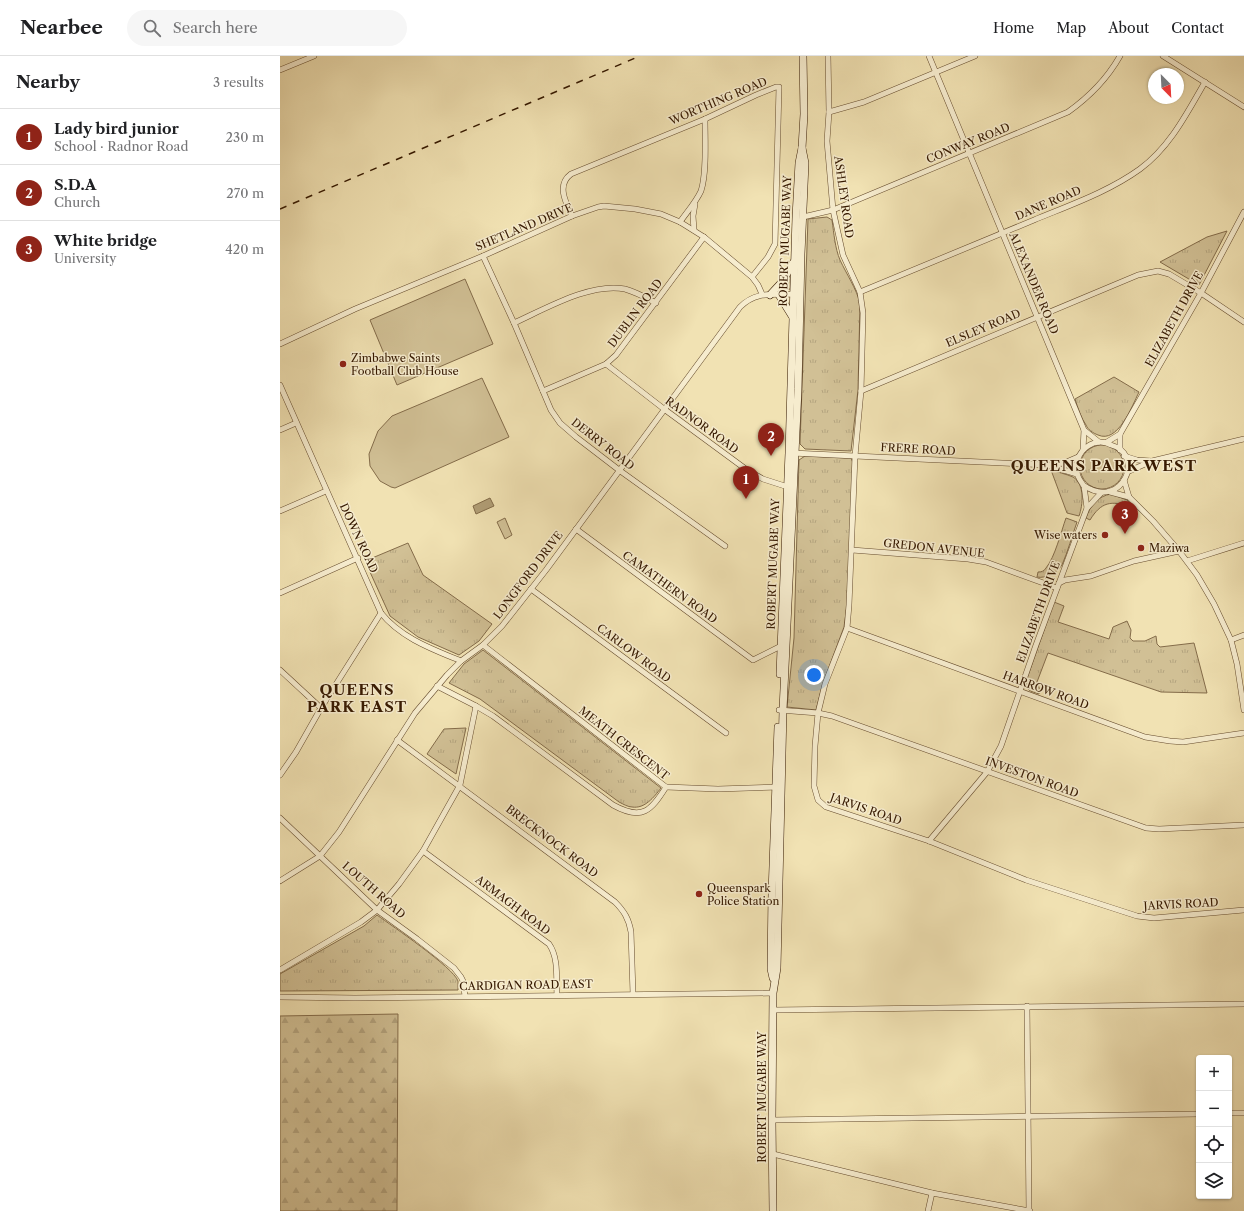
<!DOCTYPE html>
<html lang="en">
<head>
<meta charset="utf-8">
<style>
	:root { --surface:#fff; --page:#f6f6f6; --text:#202124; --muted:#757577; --line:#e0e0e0; --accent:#8f2418 }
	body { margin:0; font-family:"Libre Caslon Text",serif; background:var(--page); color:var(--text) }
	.controls { position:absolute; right:12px; bottom:12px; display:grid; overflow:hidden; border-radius:4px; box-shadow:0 1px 3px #0004 }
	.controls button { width:36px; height:36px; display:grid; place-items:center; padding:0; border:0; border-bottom:1px solid var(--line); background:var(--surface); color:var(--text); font:20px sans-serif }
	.compass { position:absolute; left:868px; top:12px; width:36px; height:36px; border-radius:50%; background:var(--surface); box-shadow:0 1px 3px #0004; rotate:156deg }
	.you { position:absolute; left:534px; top:619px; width:14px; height:14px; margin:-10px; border:3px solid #fff; border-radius:50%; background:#1a73e8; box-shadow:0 0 0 6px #1a73e833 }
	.badge { display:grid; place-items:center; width:26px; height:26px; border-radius:50%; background:var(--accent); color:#fff; font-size:13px; font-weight:700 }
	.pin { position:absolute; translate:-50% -33px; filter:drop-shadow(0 1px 2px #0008) }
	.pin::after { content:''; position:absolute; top:21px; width:14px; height:12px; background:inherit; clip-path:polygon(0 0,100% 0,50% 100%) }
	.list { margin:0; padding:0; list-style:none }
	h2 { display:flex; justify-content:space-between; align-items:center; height:52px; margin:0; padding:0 16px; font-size:17px }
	h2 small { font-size:13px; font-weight:400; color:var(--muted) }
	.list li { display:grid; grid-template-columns:26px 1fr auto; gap:12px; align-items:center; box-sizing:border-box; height:56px; padding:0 16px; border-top:1px solid var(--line) }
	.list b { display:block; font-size:15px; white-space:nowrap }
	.list p { margin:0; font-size:13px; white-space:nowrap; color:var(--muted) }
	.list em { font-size:13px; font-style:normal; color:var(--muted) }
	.icon { flex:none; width:22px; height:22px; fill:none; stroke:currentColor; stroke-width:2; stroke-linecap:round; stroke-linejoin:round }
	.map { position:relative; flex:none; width:964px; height:1155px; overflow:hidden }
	header { display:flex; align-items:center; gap:24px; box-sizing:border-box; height:56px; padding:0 20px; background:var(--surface); border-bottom:1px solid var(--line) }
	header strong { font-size:19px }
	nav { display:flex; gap:22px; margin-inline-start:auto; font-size:14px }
	.search { width:280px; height:36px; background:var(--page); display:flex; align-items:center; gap:10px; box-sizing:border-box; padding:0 14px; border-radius:22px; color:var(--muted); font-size:15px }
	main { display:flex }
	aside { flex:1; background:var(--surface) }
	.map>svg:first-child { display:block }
	.grass { fill:url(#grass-tufts); stroke:#846c4a }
	.forest { fill:url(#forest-firs); stroke:#846c4a }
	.park { fill:#d1c095; stroke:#846c4a }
	.water { fill:#b19e76; stroke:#806947 }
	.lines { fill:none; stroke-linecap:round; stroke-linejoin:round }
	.minor-casing { stroke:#654b2d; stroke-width:6 }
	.secondary-casing { stroke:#361900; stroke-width:8 }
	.minor { stroke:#f6ecce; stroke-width:5 }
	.secondary { stroke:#f6ecce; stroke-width:7 }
	.rail { stroke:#361900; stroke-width:1.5; stroke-dasharray:7 7; stroke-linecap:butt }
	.poi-dot { fill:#8f2418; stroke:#f6ecce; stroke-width:1.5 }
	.labels { text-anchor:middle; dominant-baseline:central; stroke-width:3; stroke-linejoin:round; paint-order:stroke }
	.street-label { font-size:11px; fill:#361900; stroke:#f6ecce }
	.poi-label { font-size:11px; fill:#361900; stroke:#f6ecce; text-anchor:start }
	.district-label { font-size:15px; font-weight:bold; letter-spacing:1px; fill:#361900; stroke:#f6ecce }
</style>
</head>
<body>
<header>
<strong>Nearbee</strong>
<div class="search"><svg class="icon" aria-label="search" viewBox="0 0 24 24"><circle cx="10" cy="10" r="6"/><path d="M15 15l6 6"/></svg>Search here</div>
<nav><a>Home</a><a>Map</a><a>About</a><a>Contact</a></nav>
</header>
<main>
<aside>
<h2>Nearby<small>3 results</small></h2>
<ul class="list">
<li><span class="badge">1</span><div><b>Lady bird junior</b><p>School · Radnor Road</p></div><em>230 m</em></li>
<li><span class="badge">2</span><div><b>S.D.A</b><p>Church</p></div><em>270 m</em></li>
<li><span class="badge">3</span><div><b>White bridge</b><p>University</p></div><em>420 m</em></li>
</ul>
</aside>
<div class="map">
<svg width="964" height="1155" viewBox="0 0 964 1155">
	<defs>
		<pattern id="grass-tufts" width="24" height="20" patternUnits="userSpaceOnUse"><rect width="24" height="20" fill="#d1c095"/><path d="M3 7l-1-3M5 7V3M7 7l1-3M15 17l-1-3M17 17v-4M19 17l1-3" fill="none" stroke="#b4a47f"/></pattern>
		<pattern id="forest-firs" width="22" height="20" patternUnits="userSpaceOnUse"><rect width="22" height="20" fill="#d1c095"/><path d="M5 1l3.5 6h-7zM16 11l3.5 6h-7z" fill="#b4a47f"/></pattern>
	</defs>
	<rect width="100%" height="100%" fill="#f1e2b3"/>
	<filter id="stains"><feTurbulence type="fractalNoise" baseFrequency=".005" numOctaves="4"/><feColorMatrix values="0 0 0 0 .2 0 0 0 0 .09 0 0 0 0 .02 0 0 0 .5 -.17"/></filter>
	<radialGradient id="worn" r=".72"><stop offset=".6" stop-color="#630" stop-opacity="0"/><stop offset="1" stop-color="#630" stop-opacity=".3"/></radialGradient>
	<g class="grass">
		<path d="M547,161L552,164C554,178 555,192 560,204C567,219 576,232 580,247L578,334L571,395L525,393L520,388L528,163Z"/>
		<polygon points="947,175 919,229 880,206 927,181"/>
		<polygon points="512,213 511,233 499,234"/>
		<path d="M834,321L859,336C852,350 838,388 818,379C813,377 808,374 806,369C801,362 798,352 795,343Z"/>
		<circle cx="822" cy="411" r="22"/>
		<polygon points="525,400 571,402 573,407 567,549 564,571 543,627 536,654 507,651 514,582 519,404"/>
		<path d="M771,414C777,416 786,418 793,421C805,428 803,449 799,460L787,457Z"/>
		<path d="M831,438L847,444L852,449L851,451C831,444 821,446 810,464L806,462C810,450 818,440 831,438Z"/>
		<path d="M786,462L797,466C792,480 788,495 782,509C778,516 765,523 757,521L758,516C762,516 764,515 766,512C775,501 781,476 786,462Z"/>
		<polygon points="128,487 143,519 212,568 199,585 179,599 138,581 110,560 85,505"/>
		<path d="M774,546L784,550L778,566L829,583L833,571L847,565L851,574L850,582L853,585H865L876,580L877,588L880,591L914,587L927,637L881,636L768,597L757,626L760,634L759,638C750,635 746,635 746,625Z"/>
		<path d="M203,594L381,732C374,741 365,753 352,751C348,751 343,748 339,746L200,643L169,627L184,608Z"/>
		<polygon points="186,672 176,718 147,698 164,673"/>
		<path d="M97,859C112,870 173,911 178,925C178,927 178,931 178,934L0,935V918L84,870Z"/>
	</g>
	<polygon class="forest" points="118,958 117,1155 0,1155 0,960"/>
	<g class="park">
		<polygon points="185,223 213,288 117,329 90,264"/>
		<polygon points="202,322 229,381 115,432 111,431 100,425 90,410 89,398 98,375 112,360"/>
		<polygon points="225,462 232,479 225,483 217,466"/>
	</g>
	<polygon class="water" points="210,442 214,450 196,458 193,450"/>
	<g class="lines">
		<g class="minor-casing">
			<g id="minor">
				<polyline points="548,0 549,56 547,85 553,154 563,199 580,236 583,257 581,335 575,400 569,549 567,572 545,628 538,657 535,690 534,730 538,744 546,751 649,785 746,824 857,860 874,862 964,854"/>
				<polyline points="649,0 804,374 803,394"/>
				<polyline points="883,0 964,51"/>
				<polyline points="0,14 34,0"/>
				<polyline points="549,56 584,46 695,0"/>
				<path d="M292,160C286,147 276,129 291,118L425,63L476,39L496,31H499L495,188L488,201L472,221"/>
				<path d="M523,161L553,154L788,56C809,41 827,23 840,0"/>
				<path d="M400,166C407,156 416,146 421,135C427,117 425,82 425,63"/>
				<polyline points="414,174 413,160 415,148"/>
				<polyline points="203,200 234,267 271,354 280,367 296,381 339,414 445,490"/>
				<path d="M580,236C638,212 696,188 754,164C790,149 828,136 860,113C890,91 907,57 925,26"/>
				<path d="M234,267C265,253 311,226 345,233C356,236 365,241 376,247"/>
				<polyline points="0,288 75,253 203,200 292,160 318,151 324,150 355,153 381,158 400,166 424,181 472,221 478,229 482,238"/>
				<polyline points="326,308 384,353 467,414 483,423 511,432"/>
				<path d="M0,329L101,557C121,582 152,593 181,605"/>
				<polyline points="263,335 326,308 336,299 424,181"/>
				<polyline points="581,335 858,219 878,215 889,218 921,237 964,266"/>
				<polyline points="0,374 16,367"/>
				<polyline points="804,374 819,386"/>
				<polyline points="827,386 840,378"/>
				<polyline points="840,394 840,378 921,237 964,156"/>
				<polyline points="512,397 767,409 784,407 798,401"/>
				<polyline points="844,400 857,404 871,405"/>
				<polyline points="770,410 797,418"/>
				<polyline points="847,416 872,405 964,383"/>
				<polyline points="844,424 849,441 873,465 899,495 917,519 934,548 951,584 957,608 964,654"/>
				<path d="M803,429C838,453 861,410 840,393C837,391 834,390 831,389C824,385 815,385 808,390C799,396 793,409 798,420C799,423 802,427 804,430C805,437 806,445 807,452"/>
				<polyline points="830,436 849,441"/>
				<polyline points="0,455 46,435"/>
				<polyline points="296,473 473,604 501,590"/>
				<polyline points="572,494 688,503 706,506 777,532"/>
				<polyline points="907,505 964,487"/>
				<polyline points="779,527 785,524 811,520 854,505 899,495"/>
				<polyline points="251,533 446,677"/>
				<polyline points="0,537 78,502"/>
				<polyline points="567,572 865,681 890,685 903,686 964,677"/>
				<polyline points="951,584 964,579"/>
				<polyline points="0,614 41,652"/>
				<path d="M157,630L196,650L213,660L333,749C362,765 371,755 386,731L203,589"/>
				<polyline points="499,654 538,657 552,660 866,772 879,773 964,769"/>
				<path d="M117,684L335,846C344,855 349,863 351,876L353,938"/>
				<polyline points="0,719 16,696 41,652 101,557"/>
				<polyline points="386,731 438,733 499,731"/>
				<polyline points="0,762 97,854 137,883 174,912 181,921 183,925 185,940"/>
				<polyline points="649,785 707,716 721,690 756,589 807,452 821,437"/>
				<path d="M143,795L269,888C279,902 276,923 277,939"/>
				<path d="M0,825L40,800L59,776L135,657L167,619L181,605L203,589L222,570L266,514L460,251C476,235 492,239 514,238"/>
				<polyline points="0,914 81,866 97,854 119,828 143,795 180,729 196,650"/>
				<polyline points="0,941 75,942 493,937"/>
				<polyline points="747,950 749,1155"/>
				<polyline points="493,954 964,948"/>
				<polyline points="949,1057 964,1057"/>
				<polyline points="492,1064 919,1058"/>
				<polyline points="493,1098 652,1137 750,1155"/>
				<polyline points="648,1155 652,1137"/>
			</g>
		</g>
		<g class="secondary-casing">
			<g id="secondary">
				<polyline points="490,239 502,226 513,207"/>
				<polyline points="499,239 512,260"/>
				<polyline points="500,618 509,397 516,161 519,107 522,92 524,58 523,0"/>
				<polyline points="493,922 491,913 492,838 498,671"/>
				<polyline points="493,1155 492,1064 493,937 497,912 503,654 518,333 521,198 525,107 522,92"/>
			</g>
		</g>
		<use href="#minor" class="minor"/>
		<use href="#secondary" class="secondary"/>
		<polyline class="rail" points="0,153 360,0"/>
	</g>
	<g class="poi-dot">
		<circle cx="63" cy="308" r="4"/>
		<circle cx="825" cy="479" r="4"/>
		<circle cx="861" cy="492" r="4"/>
		<circle cx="419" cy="838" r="4"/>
	</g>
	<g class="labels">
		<g class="street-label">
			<text transform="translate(438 45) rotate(-23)">WORTHING ROAD</text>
			<text transform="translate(688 87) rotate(-22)">CONWAY ROAD</text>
			<text transform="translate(564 141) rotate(82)">ASHLEY ROAD</text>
			<text transform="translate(768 147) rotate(-23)">DANE ROAD</text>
			<text transform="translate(244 171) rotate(-23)">SHETLAND DRIVE</text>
			<text transform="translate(505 185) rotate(-88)">ROBERT MUGABE WAY</text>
			<text transform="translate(754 227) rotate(67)">ALEXANDER ROAD</text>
			<text transform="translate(355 257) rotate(-53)">DUBLIN ROAD</text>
			<text transform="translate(894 263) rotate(-61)">ELIZABETH DRIVE</text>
			<text transform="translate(703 272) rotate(-23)">ELSLEY ROAD</text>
			<text transform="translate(422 369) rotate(36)">RADNOR ROAD</text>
			<text transform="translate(323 388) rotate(38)">DERRY ROAD</text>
			<text transform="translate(638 393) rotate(3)">FRERE ROAD</text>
			<text transform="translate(79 482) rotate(65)">DOWN ROAD</text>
			<text transform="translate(654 492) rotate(6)">GREDON AVENUE</text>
			<text transform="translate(493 508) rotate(-88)">ROBERT MUGABE WAY</text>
			<text transform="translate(248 519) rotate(-53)">LONGFORD DRIVE</text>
			<text transform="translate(390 531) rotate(36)">CAMATHERN ROAD</text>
			<text transform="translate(758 556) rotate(-70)">ELIZABETH DRIVE</text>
			<text transform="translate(354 597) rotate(37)">CARLOW ROAD</text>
			<text transform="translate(766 634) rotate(20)">HARROW ROAD</text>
			<text transform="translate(344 687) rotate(38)">MEATH CRESCENT</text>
			<text transform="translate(752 721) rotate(20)">INVESTON ROAD</text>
			<text transform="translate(586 753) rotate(19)">JARVIS ROAD</text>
			<text transform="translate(272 785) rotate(37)">BRECKNOCK ROAD</text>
			<text transform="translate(94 834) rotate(41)">LOUTH ROAD</text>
			<text transform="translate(901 848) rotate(-3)">JARVIS ROAD</text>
			<text transform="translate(233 849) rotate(37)">ARMAGH ROAD</text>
			<text transform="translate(246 929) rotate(-1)">CARDIGAN ROAD EAST</text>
			<text transform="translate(482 1041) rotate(-90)">ROBERT MUGABE WAY</text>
		</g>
		<g class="poi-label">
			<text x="71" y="302">Zimbabwe Saints<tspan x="71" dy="13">Football Club House</tspan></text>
			<text x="817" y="479" text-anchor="end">Wise waters</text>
			<text x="869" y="492">Maziwa</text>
			<text x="427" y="832">Queenspark<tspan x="427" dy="13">Police Station</tspan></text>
		</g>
		<g class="district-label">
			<text x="824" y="409">QUEENS PARK WEST</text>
			<text x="77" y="633">QUEENS<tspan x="77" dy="17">PARK EAST</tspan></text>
		</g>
	</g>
	<rect width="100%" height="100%" filter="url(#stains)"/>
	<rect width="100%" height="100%" fill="url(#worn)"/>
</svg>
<div class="controls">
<button>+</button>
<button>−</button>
<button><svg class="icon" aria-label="locate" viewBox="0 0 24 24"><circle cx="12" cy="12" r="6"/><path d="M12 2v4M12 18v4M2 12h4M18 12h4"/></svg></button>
<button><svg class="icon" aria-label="layers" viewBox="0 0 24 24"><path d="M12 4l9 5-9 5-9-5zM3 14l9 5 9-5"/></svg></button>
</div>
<svg class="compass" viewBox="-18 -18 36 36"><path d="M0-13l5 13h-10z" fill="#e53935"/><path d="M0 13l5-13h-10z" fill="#757577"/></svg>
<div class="you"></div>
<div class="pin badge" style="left:466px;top:443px">1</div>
<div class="pin badge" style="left:491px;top:400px">2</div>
<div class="pin badge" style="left:845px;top:478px">3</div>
</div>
</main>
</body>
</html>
